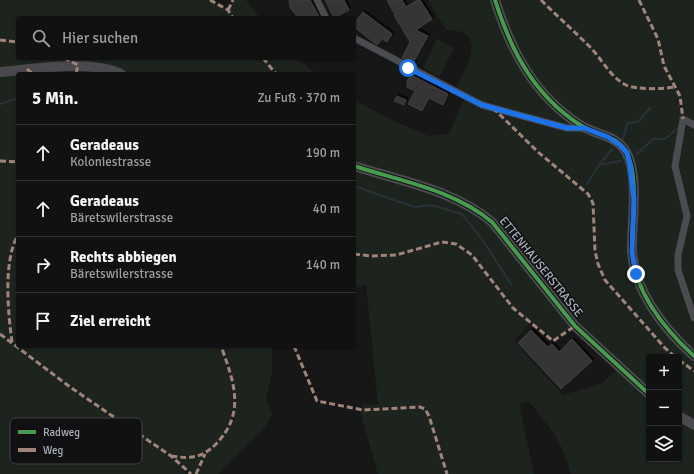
<!DOCTYPE html>
<html lang="de">
<head>
<meta charset="utf-8">
<style>
	:root { --surface:#111; --page:#1a1a1a; --text:#f1f3f6; --muted:#9c9d9f; --line:#303131 }
	body { margin:0; font-family:Signika,sans-serif; background:var(--page); color:var(--text) }
	.controls { position:absolute; right:12px; bottom:12px; display:grid; overflow:hidden; border-radius:4px; box-shadow:0 1px 3px #0004 }
	.controls button { width:36px; height:36px; display:grid; place-items:center; padding:0; border:0; border-bottom:1px solid var(--line); background:var(--surface); color:var(--text); font:20px sans-serif }
	.stop { position:absolute; width:12px; height:12px; margin:-9px; border:3px solid #1a73e8; border-radius:50%; background:#fff }
	.stop.end { background:#1a73e8; border-color:#fff; box-shadow:0 1px 4px #0008 }
	.list { margin:0; padding:0; list-style:none }
	h2 { display:flex; justify-content:space-between; align-items:center; height:52px; margin:0; padding:0 16px; font-size:17px }
	h2 small { font-size:13px; font-weight:400; color:var(--muted) }
	.list li { display:grid; grid-template-columns:26px 1fr auto; gap:12px; align-items:center; box-sizing:border-box; height:56px; padding:0 16px; border-top:1px solid var(--line) }
	.list b { display:block; font-size:15px; white-space:nowrap }
	.list p { margin:0; font-size:13px; white-space:nowrap; color:var(--muted) }
	.list em { font-size:13px; font-style:normal; color:var(--muted) }
	.icon { flex:none; width:22px; height:22px; fill:none; stroke:currentColor; stroke-width:2; stroke-linecap:round; stroke-linejoin:round }
	.map { position:relative; flex:none; width:694px; height:474px; overflow:hidden }
	.search { position:absolute; background:var(--surface); box-shadow:0 1px 3px #0004; left:16px; top:16px; width:340px; height:44px; display:flex; align-items:center; gap:10px; box-sizing:border-box; padding:0 14px; border-radius:4px; color:var(--muted); font-size:15px }
	.panel { position:absolute; background:var(--surface); box-shadow:0 1px 3px #0004; left:16px; top:72px; width:340px; height:276px; border-radius:4px }
	.map>svg:first-child { display:block }
	.green { fill:#1d241e; fill-rule:evenodd }
	.lines { fill:none; stroke-linecap:round; stroke-linejoin:round }
	.stream { stroke:#2a3239; stroke-width:2 }
	.building { fill:#353536; stroke:#3f4043; filter:url(#shadow) }
	.street { stroke:#4b4c50; stroke-width:7 }
	.secondary { stroke:#4a4a4e; stroke-width:10 }
	.quiet { stroke:#a18479; stroke-width:3; stroke-dasharray:6 3; stroke-linecap:butt }
	.cycleway-casing { stroke:#111113; stroke-width:6 }
	.cycleway { stroke:#469c4c; stroke-width:4 }
	.route { stroke:#1a73e8; stroke-width:5 }
	.labels { text-anchor:middle; dominant-baseline:central; stroke-width:3; stroke-linejoin:round; paint-order:stroke }
	.street-label { font-size:12px; fill:#a8adb8; stroke:#111113 }
	.key { fill:#111113; stroke:#3e4045; stroke-width:1 }
	.key-label { font-size:11px; fill:#a8adb8 }
</style>
</head>
<body>
<div class="map">
<svg width="694" height="474" viewBox="0 0 694 474">
	<defs>
		<filter id="shadow"><feDropShadow dx="2" dy="-2" stdDeviation="0" flood-color="#0009"/></filter>
	</defs>
	<rect width="100%" height="100%" fill="#171717"/>
	<g class="green">
		<polygon points="0,0 210,0 228,10 233,0 246,0 260,18 18,18 18,58 297,58 316,74 18,74 18,346 272,346 272,374 266,398 272,415 266,426 218,474 191,474 184,467 182,469 186,474 0,474"/>
		<path d="M428,0H694V474H571C564,445 548,423 528,401L519,404L534,474H378L360,411L364,404L378,405L366,284L354,289V100L390,119L429,136L449,134L465,97L454,92C465,70 491,29 446,30ZM530,323L553,341L575,326L619,367L602,383L563,395L514,341ZM649,357H679V459H649Z"/>
		<polygon points="437,39 454,48 439,77 423,68"/>
	</g>
	<g class="lines">
		<g class="stream">
			<polyline points="0,104 18,98"/>
			<polyline points="623,139 627,124 639,121 650,108"/>
			<polyline points="637,154 653,139 665,139 679,127"/>
			<polyline points="599,165 612,149"/>
			<polyline points="587,184 599,165 621,161"/>
			<polyline points="354,186 414,207 431,205 462,214 482,239 511,284"/>
		</g>
	</g>
	<g class="building">
		<polygon points="289,0 310,0 320,18 298,18 290,7"/>
		<polygon points="325,0 344,0 349,10 334,18"/>
		<polygon points="387,0 402,0 406,7 417,0 420,0 432,19 416,30 428,36 413,63 402,58 410,42 394,15 395,15"/>
		<polygon points="363,12 392,34 387,42 382,39 377,45 354,27 354,24"/>
		<polygon points="411,75 448,94 443,105 429,98 422,111 408,104 415,91 407,87 407,81"/>
		<polygon points="397,96 406,100 404,105 394,101"/>
		<polygon points="531,330 548,347 552,344 559,352 572,339 592,361 561,389 518,343"/>
	</g>
	<g class="lines">
		<g class="street">
			<polyline points="317,0 326,18"/>
			<polyline points="354,38 482,105 567,128 584,128"/>
			<polyline points="694,125 683,119 675,166 687,216 678,255 678,270 694,318"/>
		</g>
		<g class="secondary">
			<path d="M495,0C511,51 534,95 580,125C595,135 617,135 626,152C639,173 632,221 632,245C631,288 664,329 694,356"/>
			<path d="M0,72C35,69 89,59 121,74"/>
			<path d="M354,166C401,181 454,190 492,222L575,326L649,394"/>
			<polyline points="679,416 694,425"/>
		</g>
		<g class="quiet">
			<polyline points="210,0 228,10 233,18"/>
			<path d="M541,0C557,16 574,31 590,47C602,59 610,77 626,85C636,90 664,89 675,87"/>
			<polyline points="639,0 658,39 664,66 680,96 683,119"/>
			<polyline points="228,10 233,0"/>
			<polyline points="0,40 18,42"/>
			<polyline points="64,58 78,65 76,74"/>
			<polyline points="263,58 276,74"/>
			<polyline points="27,69 33,74"/>
			<polyline points="493,108 538,152 588,194 593,203 595,251 598,264 605,280 665,348 675,357"/>
			<polyline points="0,161 18,162"/>
			<polyline points="354,254 371,256 396,255 442,242 456,244 472,255 513,308 553,341 575,326"/>
			<polyline points="0,334 70,387 171,456 191,474"/>
			<path d="M12,342C8,313 3,260 18,235"/>
			<polyline points="294,346 317,401 363,410 420,407 425,409 429,416 447,474"/>
			<polyline points="679,360 694,371"/>
			<path d="M171,456C191,459 202,458 216,444C246,413 234,382 221,346"/>
			<polyline points="196,474 205,454"/>
		</g>
		<g class="cycleway-casing">
			<g id="cycleway">
				<path d="M495,0C511,51 534,95 580,125C595,135 617,135 626,152C639,173 632,221 632,245C631,288 664,329 694,356"/>
				<path d="M354,166C401,181 454,190 492,222L575,326L649,394"/>
			</g>
		</g>
		<use href="#cycleway" class="cycleway"/>
	</g>
	<g class="lines">
		<polyline class="route" points="408,68 482,105 567,128 584,128 608,137 620,145 627,153 630,164 634,199 632,252 636,274"/>
	</g>
	<g class="labels">
		<g class="street-label">
			<text transform="translate(541 267) rotate(51)">ETTENHAUSERSTRASSE</text>
		</g>
	</g>
	<rect x="10" y="418" width="132" height="46" rx="6" class="key"/>
	<rect x="18" y="430" width="18" height="4" fill="#469c4c"/>
	<rect x="18" y="448" width="18" height="4" fill="#a18479"/>
	<g class="key-label">
		<text x="43" y="436">Radweg</text>
		<text x="43" y="454">Weg</text>
	</g>
</svg>
<div class="controls">
<button>+</button>
<button>−</button>
<button><svg class="icon" aria-label="layers" viewBox="0 0 24 24"><path d="M12 4l9 5-9 5-9-5zM3 14l9 5 9-5"/></svg></button>
</div>
<div class="stop" style="left:408px;top:68px"></div>
<div class="stop end" style="left:636px;top:274px"></div>
<div class="search"><svg class="icon" aria-label="search" viewBox="0 0 24 24"><circle cx="10" cy="10" r="6"/><path d="M15 15l6 6"/></svg>Hier suchen</div>
<section class="panel">
<h2>5 Min.<small>Zu Fuß · 370 m</small></h2>
<ul class="list">
<li><svg class="icon" aria-label="ahead" viewBox="0 0 24 24"><path d="M12 20V5M6 11l6-6 6 6"/></svg><div><b>Geradeaus</b><p>Koloniestrasse</p></div><em>190 m</em></li>
<li><svg class="icon" aria-label="ahead" viewBox="0 0 24 24"><path d="M12 20V5M6 11l6-6 6 6"/></svg><div><b>Geradeaus</b><p>Bäretswilerstrasse</p></div><em>40 m</em></li>
<li><svg class="icon" aria-label="right" viewBox="0 0 24 24"><path d="M7 20v-9h11M14 6l5 5-5 5"/></svg><div><b>Rechts abbiegen</b><p>Bäretswilerstrasse</p></div><em>140 m</em></li>
<li><svg class="icon" aria-label="arrive" viewBox="0 0 24 24"><path d="M6 21V4h12l-3 4 3 4H6"/></svg><div><b>Ziel erreicht</b></div></li>
</ul>
</section>
</div>
</body>
</html>
